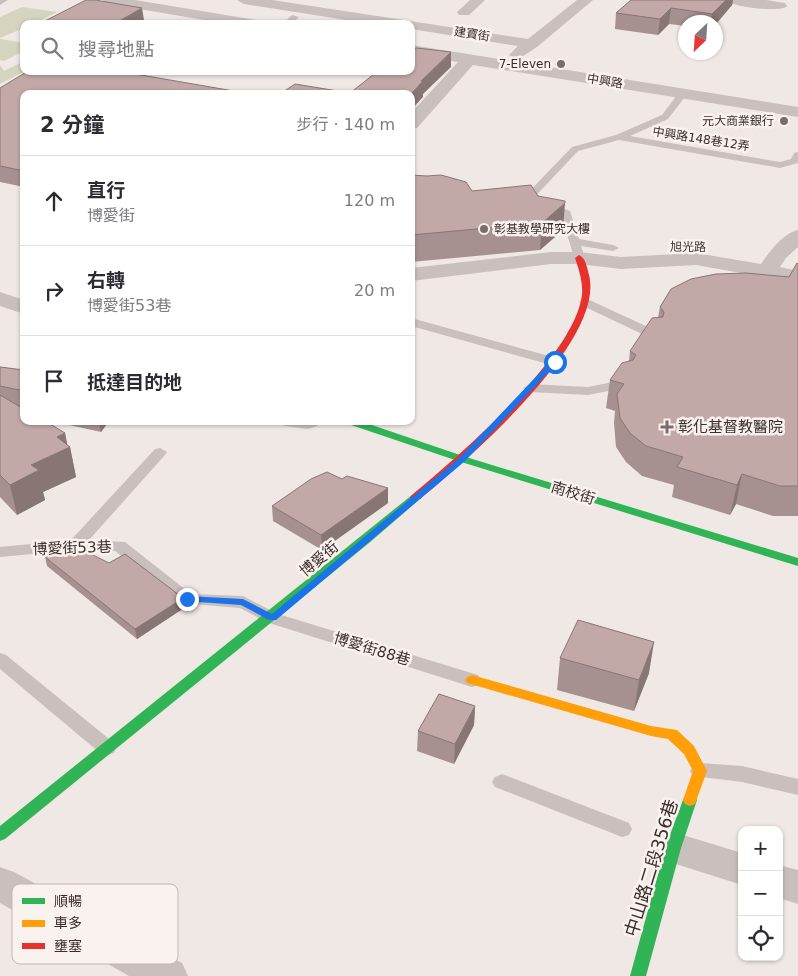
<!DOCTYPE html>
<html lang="zh-TW">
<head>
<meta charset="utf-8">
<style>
	:root { --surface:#fff; --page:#f2f2f3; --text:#2b2b33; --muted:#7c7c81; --line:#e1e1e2 }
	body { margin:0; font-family:"DejaVu Sans","Noto Sans TC",sans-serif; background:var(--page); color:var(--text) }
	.controls { position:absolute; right:15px; bottom:15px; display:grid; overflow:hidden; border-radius:10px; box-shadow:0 1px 4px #0004 }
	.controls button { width:45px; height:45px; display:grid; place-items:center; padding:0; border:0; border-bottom:1px solid var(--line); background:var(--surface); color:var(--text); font:25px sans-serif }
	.compass { position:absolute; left:678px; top:15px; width:45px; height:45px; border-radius:50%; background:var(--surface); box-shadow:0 1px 4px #0004; rotate:205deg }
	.stop { position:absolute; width:15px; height:15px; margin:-11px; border:4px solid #1a73e8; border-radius:50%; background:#fff }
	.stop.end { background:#1a73e8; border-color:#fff; box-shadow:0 1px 5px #0008 }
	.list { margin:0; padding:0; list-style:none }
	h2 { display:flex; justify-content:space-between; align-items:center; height:65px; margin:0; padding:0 20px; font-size:21px }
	h2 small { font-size:16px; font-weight:400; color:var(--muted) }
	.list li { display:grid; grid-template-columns:32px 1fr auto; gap:15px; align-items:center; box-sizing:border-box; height:90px; padding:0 20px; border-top:1px solid var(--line) }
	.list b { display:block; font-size:19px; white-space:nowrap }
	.list p { margin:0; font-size:16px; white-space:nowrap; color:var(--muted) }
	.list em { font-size:16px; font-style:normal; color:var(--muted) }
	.icon { flex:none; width:28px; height:28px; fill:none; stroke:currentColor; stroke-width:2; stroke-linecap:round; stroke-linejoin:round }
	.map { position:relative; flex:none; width:798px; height:976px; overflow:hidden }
	.search { position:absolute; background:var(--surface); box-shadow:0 1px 4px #0004; left:20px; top:20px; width:395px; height:55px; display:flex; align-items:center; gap:12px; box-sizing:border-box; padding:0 18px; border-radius:10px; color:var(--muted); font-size:19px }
	.panel { position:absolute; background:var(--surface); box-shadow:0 1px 4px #0004; left:20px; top:90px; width:395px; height:335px; border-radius:10px }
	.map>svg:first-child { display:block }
	.green { fill:#d4d4bf }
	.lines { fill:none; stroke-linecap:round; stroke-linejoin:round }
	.lane { fill:#c9c0bd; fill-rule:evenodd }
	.street { fill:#c9c0bd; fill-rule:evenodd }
	.fast { fill:#30b455; fill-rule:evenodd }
	.slow { fill:#ff9f0a; fill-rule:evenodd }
	.jam { fill:#e5322d; fill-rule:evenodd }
	.wall { fill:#a79190 }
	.shaded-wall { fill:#887675 }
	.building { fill:#c2a9a7; stroke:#887675 }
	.route { fill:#1a73e8 }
	.poi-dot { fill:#796e6c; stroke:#faf2ee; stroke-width:2 }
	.labels { text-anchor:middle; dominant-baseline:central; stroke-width:5; stroke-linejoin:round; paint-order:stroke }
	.far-street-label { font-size:12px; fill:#3a2d2b; stroke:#faf2ee }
	.far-poi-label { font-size:12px; fill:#3a2d2b; stroke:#faf2ee; text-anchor:end }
	.poi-label { font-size:15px; fill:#3a2d2b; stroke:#faf2ee; text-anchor:start }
	.street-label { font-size:15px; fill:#3a2d2b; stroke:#faf2ee }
	.near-street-label { font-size:18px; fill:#3a2d2b; stroke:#faf2ee }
	.key { fill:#faf2ee; stroke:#c0b7b4; stroke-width:1 }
	.key-label { font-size:14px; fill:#3a2d2b }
</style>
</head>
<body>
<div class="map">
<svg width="798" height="976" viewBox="0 0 798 976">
	<rect width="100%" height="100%" fill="#efe8e5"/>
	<g class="green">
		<polygon points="22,7 57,12 33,24 24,24 24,28 0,38 0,17"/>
		<polygon points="0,39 24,43 24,51 4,61 0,60"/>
		<polygon points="24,61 25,71 0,84 0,65 4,71"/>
	</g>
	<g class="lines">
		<g class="lane">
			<polygon points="292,15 299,17 291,24 282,24"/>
			<polygon points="683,90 688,93 668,119 630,136 780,162 791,159 794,153 798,152 798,163 780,168 619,140 578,151 529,203 521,203 520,201 572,147 616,135 662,115 680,91"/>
			<polygon points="547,203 570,211 579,239 613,245 619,248 613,251 581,246 585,258 583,260 575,260 561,215 543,208 543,204"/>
			<polygon points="585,298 648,327 658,341 657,344 647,344 640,333 581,305 579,302"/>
			<polygon points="411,318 560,359 562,362 555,366 411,326"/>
			<polygon points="623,380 630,384 628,387 588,395 530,392 523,388 530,384 588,387"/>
			<polygon points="160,448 167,452 165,455 89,540 125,542 191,594 243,596 278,614 478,675 481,680 478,685 472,687 266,622 240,608 181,603 115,551 76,550 0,557 0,547 71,540 155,449"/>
			<polygon points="0,653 6,655 114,743 116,748 114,753 107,755 100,753 0,669"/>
			<polygon points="700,763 742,766 798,779 798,795 742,782 693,776 690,771 693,766"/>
			<polygon points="502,774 629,823 632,829 629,835 622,837 495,787 492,782 495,777"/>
		</g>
		<g class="street">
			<polygon points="0,0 8,0 0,5"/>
			<polygon points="102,0 135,0 256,20 263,24 228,24 109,4"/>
			<polygon points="237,0 272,0 528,39 577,0 593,0 537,47 517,60 509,55 518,46 411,29 411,24 371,24 244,4"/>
			<polygon points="470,0 485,0 469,15 459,15 457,12"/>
			<path d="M725,0H766L785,3L787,6C782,13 731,7 725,0Z"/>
			<polygon points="411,45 798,107 798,117 473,65 417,128 411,129 411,113 458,62 411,55"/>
			<path d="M798,230V247L786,258L780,267L798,271V283L696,265L621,269L579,264H551L411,281V268L551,252H579L621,257L696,253L761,264C770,251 782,234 798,230Z"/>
			<polygon points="0,292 24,300 24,314 0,306"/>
			<polygon points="281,421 321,421 317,426 308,429 285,426"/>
			<polygon points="673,832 742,853 742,885 660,859 654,848 660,837"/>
			<polygon points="779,865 798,870 798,904 779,898"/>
			<polygon points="0,867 14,872 182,963 188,976 129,976 0,903"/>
		</g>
		<g class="fast">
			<polygon points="344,421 360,421 466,457 798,558 798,566 458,461 345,423"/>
			<polygon points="416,493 422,497 420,499 369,543 5,839 0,841 0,826 412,495"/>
			<polygon points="690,794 695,796 697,800 681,848 646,976 630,976 665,848 683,800 685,796"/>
		</g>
		<polygon class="slow" points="472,675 651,726 677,730 694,746 707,771 695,804 690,806 685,804 683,800 693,771 684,754 668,739 651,736 467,683 465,680 467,677"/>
		<path class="jam" d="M579,255C586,258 587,268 589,275C606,341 467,460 420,499H412L410,497L412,495C460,455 574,357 582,295C583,282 579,270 575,258Z"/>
	</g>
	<g class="wall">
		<polygon points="631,0 733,0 732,5 716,24 716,22 686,22 686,26 669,24 658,35 615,29 616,13"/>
		<polygon points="0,88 24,94 24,187 0,182"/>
		<polygon points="411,175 472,191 563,230 540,250 411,262"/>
		<polygon points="798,264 798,516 773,516 736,504 730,515 672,497 674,485 642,476 626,462 616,447 614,423 615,411 606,408 610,380 629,361 630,351 658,318 660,307 789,277"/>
		<polygon points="0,367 24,370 24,421 65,433 67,445 70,447 76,477 43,492 45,500 17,515 0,497"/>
		<polygon points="51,421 109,421 101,432"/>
		<polygon points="342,479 388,488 388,503 322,550 273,521 272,506"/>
		<polygon points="45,557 187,606 137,639 47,566"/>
		<polygon points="560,658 649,673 634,711 557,690"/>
		<polygon points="475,706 474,725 454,764 417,751 418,731"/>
	</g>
	<g class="shaded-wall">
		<polygon points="726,0 733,0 732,5 716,24 716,22 711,22 712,14"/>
		<polygon points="142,8 144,20 137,24 114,24"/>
		<polygon points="671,8 669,24 658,35 660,19"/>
		<polygon points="451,52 451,67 423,94 423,97 411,110 411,94 421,81"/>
		<polygon points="565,203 563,230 540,250 542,223"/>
		<polygon points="99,421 109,421 101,432"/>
		<polygon points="65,433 68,448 70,447 76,477 43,492 45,500 17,515 10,485 31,465 57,437"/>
		<polygon points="742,474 736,504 730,515 737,485"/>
		<polygon points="388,488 388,503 322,550 321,535"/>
		<polygon points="185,597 187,606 137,639 135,629"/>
		<polygon points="654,642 649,673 634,711 639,680"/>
		<polygon points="475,706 474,725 454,764 455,744"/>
	</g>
	<g class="building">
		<polygon points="86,0 95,0 142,8 114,24 39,24"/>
		<polygon points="631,0 726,0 712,14 671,8 660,19 616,13"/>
		<polygon points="417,48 451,52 421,81 423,81 411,94 280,94 295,84 350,93 378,71 411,71 411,49"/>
		<polygon points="28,71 118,71 251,94 24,94 24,171 0,166 0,88"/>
		<polygon points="411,175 427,176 441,175 466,182 472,191 531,185 538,196 565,201 565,203 542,223 411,235"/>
		<polygon points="797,263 798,264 798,486 780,486 742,474 737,485 677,467 683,457 646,446 630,433 620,418 617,394 624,384 610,380 622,363 633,360 636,355 630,351 652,318 663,317 664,312 660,307 671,289 691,279 716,274 746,273 789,277"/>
		<polygon points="0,367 24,370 24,391 0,386"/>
		<polygon points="0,395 24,409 24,421 45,421 65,433 57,437 70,447 31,465 39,470 10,485 0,475"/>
		<polygon points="327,472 342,479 347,476 388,488 321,535 272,506 311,479"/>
		<polygon points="83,550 109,563 125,554 179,595 185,597 135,629 45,557"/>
		<polygon points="578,620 654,642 639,680 560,658"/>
		<polygon points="439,694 475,706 455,744 418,731"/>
	</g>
	<polygon class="route" points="552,360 558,362 465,461 276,620 269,620 241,605 184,601 182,599 187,596 243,599 272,614 459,458"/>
	<g class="poi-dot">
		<circle cx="561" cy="64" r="5"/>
		<circle cx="784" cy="121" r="5"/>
		<circle cx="484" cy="229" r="5"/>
		<path d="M664.5 419.5h5v5h5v5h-5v5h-5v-5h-5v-5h5z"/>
	</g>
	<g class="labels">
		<g class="far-street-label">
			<text transform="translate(472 34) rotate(9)">建寶街</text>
			<text transform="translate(605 81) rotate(9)">中興路</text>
			<text transform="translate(701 139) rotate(9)">中興路148巷12弄</text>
			<text transform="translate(688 247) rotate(1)">旭光路</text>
		</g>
		<g class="far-poi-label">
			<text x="551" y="64">7-Eleven</text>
			<text x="774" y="121">元大商業銀行</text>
			<text x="494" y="229" text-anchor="start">彰基教學研究大樓</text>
		</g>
		<g class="poi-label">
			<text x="678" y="427">彰化基督教醫院</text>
		</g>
		<g class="street-label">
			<text transform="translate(573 493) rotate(17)">南校街</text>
			<text transform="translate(72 548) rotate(-2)">博愛街53巷</text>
			<text transform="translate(319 559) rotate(-40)">博愛街</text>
			<text transform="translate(372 649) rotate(17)">博愛街88巷</text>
		</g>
		<g class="near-street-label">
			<text transform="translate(651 868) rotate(-73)">中山路二段356巷</text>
		</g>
	</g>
	<rect x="12" y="884" width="166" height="80" rx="8" class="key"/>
	<rect x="22" y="898" width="23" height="6" fill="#30b455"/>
	<rect x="22" y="920" width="23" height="7" fill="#ff9f0a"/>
	<rect x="22" y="943" width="23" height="6" fill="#e5322d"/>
	<g class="key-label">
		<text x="54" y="906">順暢</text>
		<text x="54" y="928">車多</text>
		<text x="54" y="951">壅塞</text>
	</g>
</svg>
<div class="controls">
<button>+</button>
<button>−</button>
<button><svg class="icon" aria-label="locate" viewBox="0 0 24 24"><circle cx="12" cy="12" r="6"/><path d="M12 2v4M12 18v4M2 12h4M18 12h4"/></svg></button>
</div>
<svg class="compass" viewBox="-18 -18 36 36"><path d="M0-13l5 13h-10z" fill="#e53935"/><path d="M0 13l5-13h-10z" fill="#7c7c81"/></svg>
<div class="stop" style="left:555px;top:362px"></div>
<div class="stop end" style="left:187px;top:599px"></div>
<div class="search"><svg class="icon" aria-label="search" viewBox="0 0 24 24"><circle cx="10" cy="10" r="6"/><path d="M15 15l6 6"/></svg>搜尋地點</div>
<section class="panel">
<h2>2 分鐘<small>步行 · 140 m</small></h2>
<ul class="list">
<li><svg class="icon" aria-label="ahead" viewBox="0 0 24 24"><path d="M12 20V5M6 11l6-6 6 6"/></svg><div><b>直行</b><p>博愛街</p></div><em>120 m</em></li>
<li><svg class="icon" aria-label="right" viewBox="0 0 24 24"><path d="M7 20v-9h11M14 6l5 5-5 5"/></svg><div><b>右轉</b><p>博愛街53巷</p></div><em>20 m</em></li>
<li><svg class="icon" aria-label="arrive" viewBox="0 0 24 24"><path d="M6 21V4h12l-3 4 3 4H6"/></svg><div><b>抵達目的地</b></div></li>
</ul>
</section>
</div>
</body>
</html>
